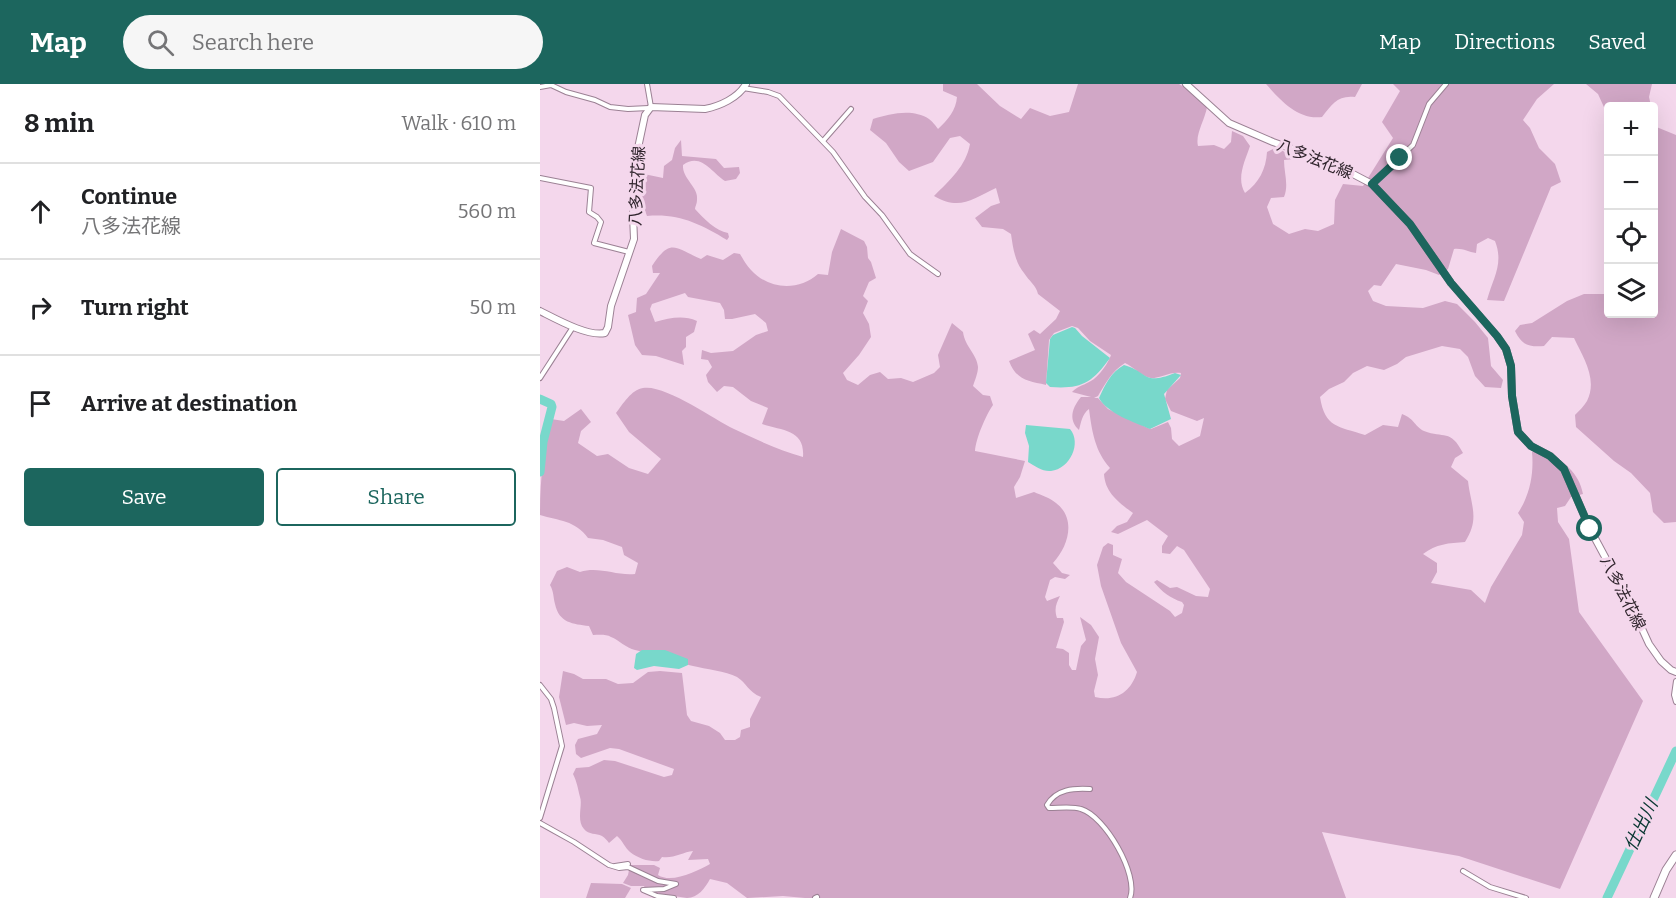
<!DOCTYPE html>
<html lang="en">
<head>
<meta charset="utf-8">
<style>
	:root { --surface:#fff; --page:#f6f6f6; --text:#202124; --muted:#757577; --line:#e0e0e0; --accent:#1c665e }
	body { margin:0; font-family:Bitter,"Noto Sans JP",serif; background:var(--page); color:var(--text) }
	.controls { position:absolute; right:18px; top:18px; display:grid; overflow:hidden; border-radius:6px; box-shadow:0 6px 24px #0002 }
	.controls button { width:54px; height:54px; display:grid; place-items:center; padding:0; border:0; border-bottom:2px solid var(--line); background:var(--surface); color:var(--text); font:30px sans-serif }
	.stop { position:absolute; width:18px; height:18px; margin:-14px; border:4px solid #1c665e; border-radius:50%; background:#fff }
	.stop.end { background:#1c665e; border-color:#fff; box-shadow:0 2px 6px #0008 }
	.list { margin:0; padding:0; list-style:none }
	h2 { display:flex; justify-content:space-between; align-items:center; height:78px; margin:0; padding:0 24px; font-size:26px }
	h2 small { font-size:20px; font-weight:400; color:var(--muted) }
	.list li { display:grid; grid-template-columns:39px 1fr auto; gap:18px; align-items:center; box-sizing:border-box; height:96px; padding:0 24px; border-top:2px solid var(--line) }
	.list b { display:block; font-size:22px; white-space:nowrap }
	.list p { margin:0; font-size:20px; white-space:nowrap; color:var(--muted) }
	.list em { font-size:20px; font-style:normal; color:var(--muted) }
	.actions { display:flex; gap:12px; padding:18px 24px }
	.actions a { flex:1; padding:14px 0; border:2px solid var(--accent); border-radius:6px; text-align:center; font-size:21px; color:var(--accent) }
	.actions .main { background:var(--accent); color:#fff }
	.icon { flex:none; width:33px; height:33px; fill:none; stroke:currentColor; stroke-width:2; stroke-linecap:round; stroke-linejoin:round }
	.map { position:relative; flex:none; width:1136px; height:814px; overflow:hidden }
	header { display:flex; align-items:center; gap:36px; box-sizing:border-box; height:84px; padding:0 30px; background:var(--accent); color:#fff }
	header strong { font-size:28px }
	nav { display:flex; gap:33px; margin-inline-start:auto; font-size:21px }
	.search { width:420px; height:54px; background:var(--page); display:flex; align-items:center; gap:15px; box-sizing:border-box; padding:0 21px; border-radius:33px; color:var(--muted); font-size:22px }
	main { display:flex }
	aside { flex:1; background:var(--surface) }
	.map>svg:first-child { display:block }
	.green { fill:#d1a7c6; fill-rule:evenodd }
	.water { fill:#78d8cb }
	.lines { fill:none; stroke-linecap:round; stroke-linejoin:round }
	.river { stroke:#78d8cb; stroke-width:9 }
	.minor-casing { stroke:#9b8194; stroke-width:6 }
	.secondary-casing { stroke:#9b8194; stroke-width:8 }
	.primary-casing { stroke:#9b8194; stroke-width:9 }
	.minor { stroke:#fff; stroke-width:4 }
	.secondary { stroke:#fff; stroke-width:6 }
	.primary { stroke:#fff; stroke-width:7 }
	.route { stroke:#1c665e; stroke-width:8 }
	.labels { text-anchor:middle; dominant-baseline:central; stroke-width:6; stroke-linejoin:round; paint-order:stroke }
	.street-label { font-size:16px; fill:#30252d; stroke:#f4d7ec }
	.water-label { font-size:18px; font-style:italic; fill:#073631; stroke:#f4d7ec }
</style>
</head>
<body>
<header>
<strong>Map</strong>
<div class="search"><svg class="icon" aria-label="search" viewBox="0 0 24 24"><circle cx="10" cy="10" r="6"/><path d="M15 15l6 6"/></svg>Search here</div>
<nav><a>Map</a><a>Directions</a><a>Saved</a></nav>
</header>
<main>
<aside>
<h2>8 min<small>Walk · 610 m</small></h2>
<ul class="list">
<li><svg class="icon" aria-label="ahead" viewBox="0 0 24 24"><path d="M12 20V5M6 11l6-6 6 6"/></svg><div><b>Continue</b><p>八多法花線</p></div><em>560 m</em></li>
<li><svg class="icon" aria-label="right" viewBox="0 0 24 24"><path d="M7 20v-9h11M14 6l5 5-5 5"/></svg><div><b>Turn right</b></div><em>50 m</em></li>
<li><svg class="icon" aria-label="arrive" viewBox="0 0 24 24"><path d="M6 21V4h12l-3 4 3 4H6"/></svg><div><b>Arrive at destination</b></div></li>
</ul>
<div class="actions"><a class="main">Save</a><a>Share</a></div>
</aside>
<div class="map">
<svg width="1136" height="814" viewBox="0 0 1136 814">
	<rect width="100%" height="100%" fill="#f4d7ec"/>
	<g class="green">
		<path d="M403,0H437L460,22L481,35L490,24L510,32L529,28L538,0H639L649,6L667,23C665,36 655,50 658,62L674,61L684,65L691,58L692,47L703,52L710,62C705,77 696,94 705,109C719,99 726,85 727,68L737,63L755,75L744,76C744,89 749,101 744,113L731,114L727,123L733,140L749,150L765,145L778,147L794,140L795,116L803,100L823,102L853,54L842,38L860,7L853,0H1014L997,15L983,36L990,44L999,64L1015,80L1021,98L1011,103L964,217L947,216C953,194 964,180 955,157L948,154L937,160L936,169C928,168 923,164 914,165L908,185L899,191L886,186L856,180L841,202L834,201L828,207L833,217L846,222L883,224L905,217L917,220L935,238L948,254L951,282L963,296L961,304L945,303L935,292L928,273L920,265L902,262L866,273L857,280L844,286L827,282L813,289L804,298L789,305L780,313C785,344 798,342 825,351L843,341L858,343L862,330C875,335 875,343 884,347C904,355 910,344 923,369L915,374L911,383L928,397C931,422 940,435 925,458C909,459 896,460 883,470L897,479V488L891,499L931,506L945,519L951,503L982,451L984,438L978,429C990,411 994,390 992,368L1006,366C1023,378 1039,388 1043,410L1031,413L1025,422L1017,424L1018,438L1029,455L1039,528L1103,617L1020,805L919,772L782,748L806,814H265L243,812L207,814L187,799L170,795C165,804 158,814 147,814L107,808L104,802H91L83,799L88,791L90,781H114L120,784L118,791C132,800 157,787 170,780L168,775L148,776L153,767C143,768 133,775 122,773L119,777C110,778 99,775 90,768C85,764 83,757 77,752L69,759C67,756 65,754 62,752C56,749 49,751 44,745C36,736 43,721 40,713C38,705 37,698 33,690L36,684L49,683L64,676L75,677L124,693L132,691L134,685L79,665L70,664L41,674L36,670L35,661L38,655L57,650L62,641L47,642L34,639L26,641L19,613L23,587L34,590L43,595H66L78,600L93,599L108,588L120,587L142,589L147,631L151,637L169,642L180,649L185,656H195L200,653L201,646L210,643V635L221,613C208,608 207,599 197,593C186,587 165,585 153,582C133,578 115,570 95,566C86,564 79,556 71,553C66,550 59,551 53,551L49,542C33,540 19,539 15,520C13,513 14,508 10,501L17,487L27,483L40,488C59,482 76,492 95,490L98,479L84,471L82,463L63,456L48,454C35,436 19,437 0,431C0,398 3,366 11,335L24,337L41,325L51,338L41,347L38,359L57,372L68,370L89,384L108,390L121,375L89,348L76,329C83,320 91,306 103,304C125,300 173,335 194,345C217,356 239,366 263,373C265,346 244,347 222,340L228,324L211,317L193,303L184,302L177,308L168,298L166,291L172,283L168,276L161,275L162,266L171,269L193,267L216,251L228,247L226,239L215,230L192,235H185L184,226L180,219L148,213L145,209L112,220L110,225L115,238C130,234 143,231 157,237L154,248L146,253V263L142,267L144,281L116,272L102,271L95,261L88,231L96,228L97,214L106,210L120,189H113L112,182C131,153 135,164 161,175L167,171L183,176L194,169L200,170C203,175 207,182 211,186C229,206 259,207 278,190L288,191L292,168L301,145L324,157L327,163L328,174L331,178L336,194L329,198L323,212L328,217L323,229L329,240L331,253L319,271L303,289L307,296L318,301L330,291L340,288L348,295L361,294L373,298L394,289L400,283L398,271L412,239L423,248C425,263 437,270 438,283C438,289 435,296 433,302L443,311L450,312L453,321C446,331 436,354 435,367L485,377L480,393L474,403L476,414L494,408C501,411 510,414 516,419C537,435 528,463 513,479L522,489L530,491L525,495L515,493L510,496L505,513L507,517L520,512C516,520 514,525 517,534H523L524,538L516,564L523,565L529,569V581L532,586H536L541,562L546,556L540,533L551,541L559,553L555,575L558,591L554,607L555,613C576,618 591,608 597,588L581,559L561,502L557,481L563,463L568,459L573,461V471L582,475L578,489L586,498L630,527L635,533L642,529L644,521L642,518C630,514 622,508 614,498L617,496L630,504L637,503L656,512L668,513L670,505L644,466L637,462L630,470L622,469V462L628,452L607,436L578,450L571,448L577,442L587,438L593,429C578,418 565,408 564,390L570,384C555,367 552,348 549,325C542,330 541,339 539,346C528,336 532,324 541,313H551L532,308C538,302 542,302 549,298C557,295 568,280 571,271L550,257L538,244L532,242L514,249L509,256L506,301C488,297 476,296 469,277L495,266L488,250L494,246L500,250L516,235L520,227L498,210C496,201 489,197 484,189C475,178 473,164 471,150L463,145L442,143L435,134L451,122L460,119L456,104C432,115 420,127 394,112C410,96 426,82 430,60L420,52L410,54L393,78L369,87L359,78L346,59L330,46L333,35C350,30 372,24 389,35C392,37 396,42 398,45C408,36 416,26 417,13L403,7ZM585,279C594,283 602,293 611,294C621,294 631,287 641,289L640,294L627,306L625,315L631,327L657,337L664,334L660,352L639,362L632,355L631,344L628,338L611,345L608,344L568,325L558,314H554L558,312C565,300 572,287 585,279Z"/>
		<path d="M726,0H822L815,13C798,11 792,20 782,33C758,36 741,17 726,0Z"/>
		<polygon points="1046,0 1112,0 1109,13 1111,22 1068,22 1068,32 1058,10"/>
		<path d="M1114,42L1136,51V438L1124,439L1113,428L1110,409L1091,389L1074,377L1036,343L1035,331C1039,327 1044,322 1047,317C1058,295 1043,273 1034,254L1012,253L1004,262C988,263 982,261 975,247L980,241L992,239L1027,217L1044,210H1068V230H1114Z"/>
		<path d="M141,56L142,72L176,75L184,84L199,83L200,89L196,95L185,97C172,89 161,68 143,81C142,95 159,103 157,116C157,120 155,122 155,125C163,134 176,147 188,149L189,153L187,156C161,140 138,129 107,132C103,122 100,104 101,93L104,90L123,94L124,82L132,76L135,64Z"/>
		<polygon points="51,799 82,800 91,804 85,814 46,814"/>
	</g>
	<g class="water">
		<path d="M532,243L535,244L542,252L570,274C551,300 541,305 510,303L506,299L510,255L513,251Z"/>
		<path d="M584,281C609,288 602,302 635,289L641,291L624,310L631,335L610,345C594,338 568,330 559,314C565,301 571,288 584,281Z"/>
		<path d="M486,341L530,345C542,359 530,385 511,387C503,388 495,382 488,378L489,362L485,349Z"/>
		<polygon points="102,566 125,566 148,575 148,581 139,585 114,582 97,586 94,584 96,570"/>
	</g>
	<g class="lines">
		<g class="river">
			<polyline points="0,315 11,320 12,323 3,358 0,388"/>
			<polyline points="1067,814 1136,667"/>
		</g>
		<g class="minor-casing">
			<g id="minor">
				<polyline points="107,0 111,23"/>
				<polyline points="0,3 11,1 26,8 55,16 70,23 88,25 109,24"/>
				<polyline points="203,4 228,8 239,12 293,68 325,113 342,131 370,170 398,190"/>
				<polyline points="283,57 311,25"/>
				<polyline points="0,94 51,104 49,128 57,133 61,138 54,159 89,168"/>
				<polyline points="832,100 873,61 889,20 906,0"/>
				<polyline points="0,294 33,243"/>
				<polyline points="1136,597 1134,611 1136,618"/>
				<polyline points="0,601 11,615 14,624 22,662 0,734"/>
				<path d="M550,705C534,704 516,705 507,721L509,724C519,724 532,722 541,725C565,732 599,791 590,814"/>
				<polyline points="0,739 34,758 69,781 79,784 88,783 118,797 136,800 124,805 103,806 117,812 134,814"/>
				<polyline points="75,782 88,780"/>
				<polyline points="923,787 950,803 986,814"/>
				<polyline points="275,814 277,813"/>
			</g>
		</g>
		<g class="secondary-casing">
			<g id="secondary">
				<polyline points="646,0 689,39 733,58 792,79 832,100 870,140 911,199 957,252 966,265 971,282 972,312 978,348 991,362 1010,372 1024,385 1050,445 1093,525 1109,560 1121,577 1131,586 1136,588"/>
				<path d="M0,227C16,235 48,253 65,249L68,243L71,222L94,155L93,131L98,64L105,31L111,23L165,25C180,22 198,14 206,0"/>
			</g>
		</g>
		<g class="primary-casing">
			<polyline id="primary" points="1114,814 1126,786 1136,771"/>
		</g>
		<use href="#minor" class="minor"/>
		<use href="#secondary" class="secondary"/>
		<use href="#primary" class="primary"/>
	</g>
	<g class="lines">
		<polyline class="route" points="860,74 832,100 870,140 911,199 957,252 966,265 971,282 972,312 978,348 991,362 1010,372 1024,385 1050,445"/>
	</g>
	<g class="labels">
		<g class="street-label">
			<text transform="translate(775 75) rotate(22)">八多法花線</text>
			<text transform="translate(97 102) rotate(-87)">八多法花線</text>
			<text transform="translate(1083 509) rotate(63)">八多法花線</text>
		</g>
		<g class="water-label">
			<text transform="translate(1101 741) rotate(-65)">仕出川</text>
		</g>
	</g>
</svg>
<div class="controls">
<button>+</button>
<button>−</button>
<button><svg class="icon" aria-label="locate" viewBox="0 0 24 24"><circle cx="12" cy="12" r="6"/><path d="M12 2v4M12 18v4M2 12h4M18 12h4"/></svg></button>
<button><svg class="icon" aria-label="layers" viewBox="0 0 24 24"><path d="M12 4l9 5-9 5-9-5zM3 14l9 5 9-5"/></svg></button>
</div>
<div class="stop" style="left:1050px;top:445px"></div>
<div class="stop end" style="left:860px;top:74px"></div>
</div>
</main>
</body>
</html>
